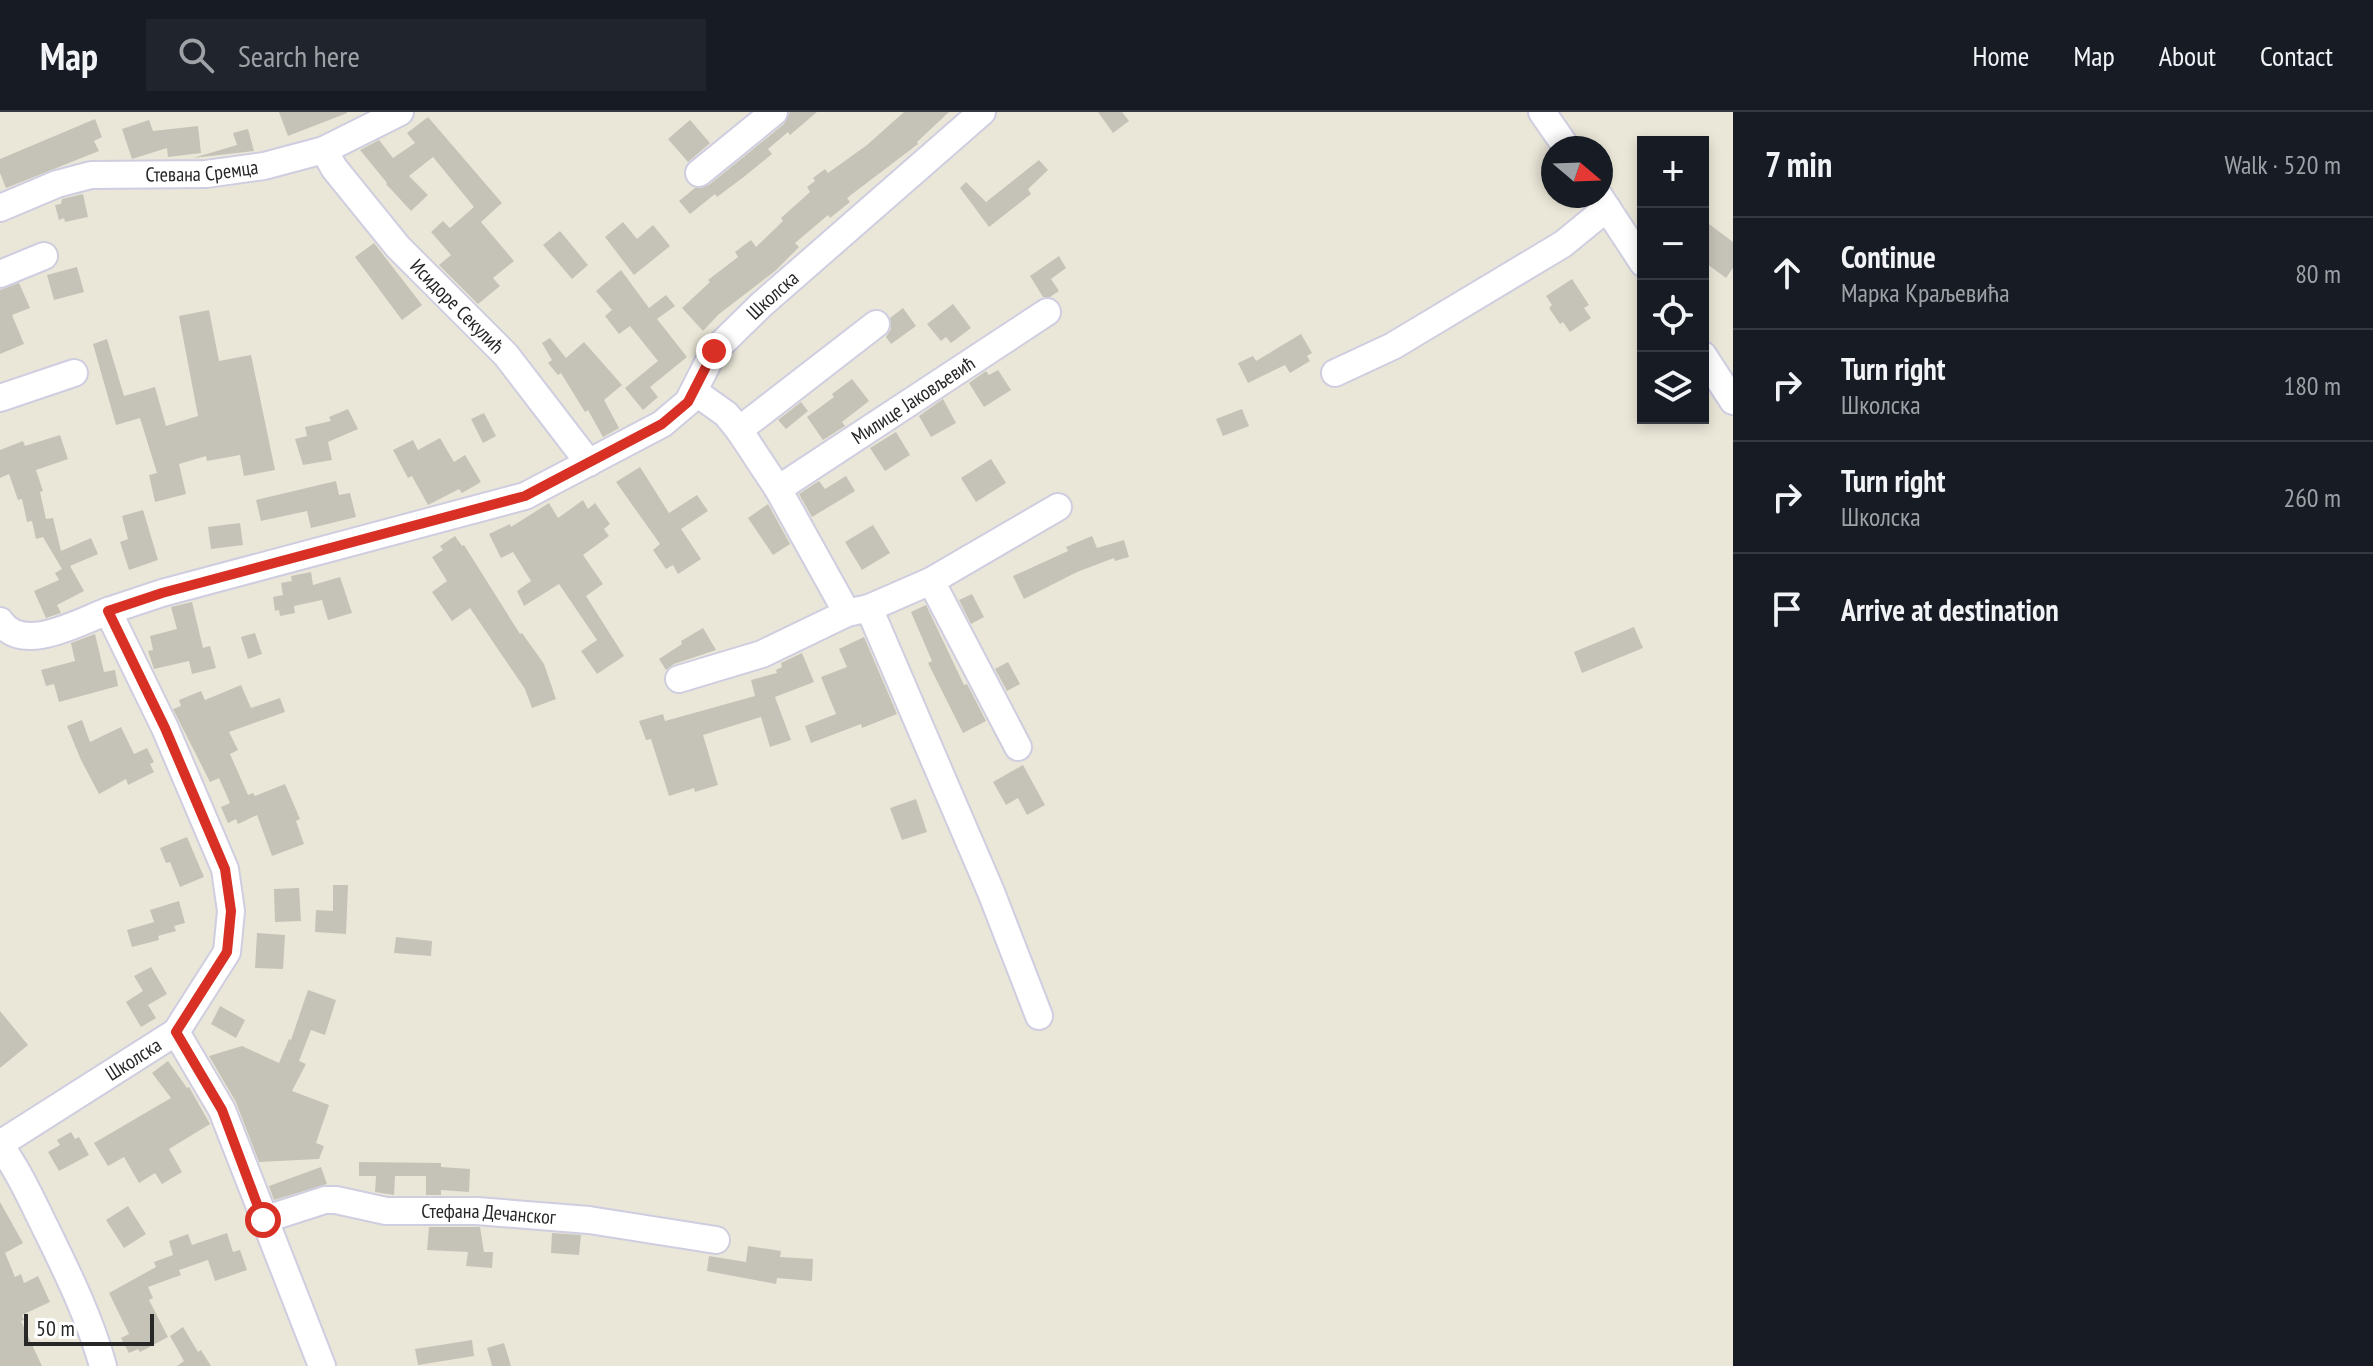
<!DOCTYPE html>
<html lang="en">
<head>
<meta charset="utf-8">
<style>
	:root { --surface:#171b24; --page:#20242c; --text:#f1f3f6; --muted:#9ea1a6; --line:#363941 }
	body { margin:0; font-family:"PT Sans Narrow",sans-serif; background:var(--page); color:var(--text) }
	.controls { position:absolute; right:24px; top:24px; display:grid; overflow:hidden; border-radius:0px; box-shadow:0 4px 12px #0003 }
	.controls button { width:72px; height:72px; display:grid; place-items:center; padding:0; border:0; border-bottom:2px solid var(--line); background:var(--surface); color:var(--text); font:40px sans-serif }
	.compass { position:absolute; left:1541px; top:24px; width:72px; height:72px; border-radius:50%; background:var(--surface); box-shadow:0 4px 12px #0003; rotate:109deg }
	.scale { position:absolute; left:24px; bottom:20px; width:130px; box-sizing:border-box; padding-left:8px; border:4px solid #272727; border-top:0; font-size:22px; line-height:28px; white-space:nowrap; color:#272727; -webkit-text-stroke:6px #fff; paint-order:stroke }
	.stop { position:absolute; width:24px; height:24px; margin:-18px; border:6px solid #d93025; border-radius:50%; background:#fff }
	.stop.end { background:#d93025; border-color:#fff; box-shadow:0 2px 8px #0008 }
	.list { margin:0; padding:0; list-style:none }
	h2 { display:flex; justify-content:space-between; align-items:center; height:104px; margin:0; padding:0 32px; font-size:34px }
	h2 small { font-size:26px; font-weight:400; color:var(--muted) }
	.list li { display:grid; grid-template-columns:52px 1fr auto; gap:24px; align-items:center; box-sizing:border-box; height:112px; padding:0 32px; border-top:2px solid var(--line) }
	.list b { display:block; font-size:30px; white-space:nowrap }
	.list p { margin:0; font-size:26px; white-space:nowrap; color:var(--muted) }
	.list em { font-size:26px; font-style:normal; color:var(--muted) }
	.icon { flex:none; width:44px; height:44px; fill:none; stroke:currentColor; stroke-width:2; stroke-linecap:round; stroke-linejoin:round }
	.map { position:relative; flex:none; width:1733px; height:1254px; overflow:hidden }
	header { display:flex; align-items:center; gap:48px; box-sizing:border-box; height:112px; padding:0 40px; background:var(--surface); border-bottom:2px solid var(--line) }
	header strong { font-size:38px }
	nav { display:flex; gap:44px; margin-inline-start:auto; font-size:28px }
	.search { width:560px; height:72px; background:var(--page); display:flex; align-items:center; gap:20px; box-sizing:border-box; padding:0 28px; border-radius:0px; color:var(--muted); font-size:30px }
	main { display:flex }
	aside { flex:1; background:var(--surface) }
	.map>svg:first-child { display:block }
	.building { fill:#c5c3b8 }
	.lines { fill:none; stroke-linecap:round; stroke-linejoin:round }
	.minor-casing { stroke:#cfcde0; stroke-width:30 }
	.minor { stroke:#fff; stroke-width:26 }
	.route { stroke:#d93025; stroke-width:10 }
	.labels { text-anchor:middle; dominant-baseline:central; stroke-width:7; stroke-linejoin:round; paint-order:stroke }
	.street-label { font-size:20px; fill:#272727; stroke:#fff }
</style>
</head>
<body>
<header>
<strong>Map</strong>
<div class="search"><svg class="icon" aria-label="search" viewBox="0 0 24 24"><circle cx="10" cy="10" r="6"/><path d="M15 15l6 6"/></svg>Search here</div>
<nav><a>Home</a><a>Map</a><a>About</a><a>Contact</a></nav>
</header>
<main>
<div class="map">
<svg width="1733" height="1254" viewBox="0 0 1733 1254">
	<rect width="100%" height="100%" fill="#eae7d8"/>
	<g class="building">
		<polygon points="279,0 347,0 347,1 288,24"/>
		<polygon points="790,0 817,0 790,23 788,20 768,37 772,42 745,64 717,85 715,82 690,102 679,89 695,76 709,73 784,12"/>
		<polygon points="904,0 949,0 917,30 918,32 847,86 850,90 830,106 828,103 795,131 799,135 775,159 719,202 703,219 682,196 710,170 708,168 738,145 735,140 751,128 756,135 783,109 781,106 810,80 807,75 815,69 813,66 825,57 828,61 867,33"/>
		<polygon points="1098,0 1122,0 1129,9 1113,21"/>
		<polygon points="428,5 502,91 481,110 514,149 493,166 500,174 478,192 439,153 451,143 431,120 443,109 450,116 474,95 433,45 409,64 428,83 411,99 386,72 387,71 360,38 379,28 393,46 415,31 407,21"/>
		<polygon points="95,7 102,25 94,29 99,39 6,76 0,61 0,47"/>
		<polygon points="149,8 153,19 198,14 201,41 168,45 167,36 132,47 122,17"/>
		<polygon points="690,8 710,31 688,50 668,27"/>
		<polygon points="248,17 254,39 193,46 237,33 233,21"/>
		<polygon points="1039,48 1048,58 1028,77 1031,82 989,115 960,76 966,70 986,90"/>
		<polygon points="83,82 88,105 65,110 64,106 59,108 55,93 61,92 62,87"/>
		<polygon points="623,110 637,127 653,113 670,134 634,163 605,125"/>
		<polygon points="1709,112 1733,130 1733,156 1726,166 1703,149 1703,120"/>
		<polygon points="560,119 588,153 572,167 543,133"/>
		<polygon points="374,131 422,193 402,208 355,145"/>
		<polygon points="1059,144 1066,156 1051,167 1059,179 1050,185 1043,185 1030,164"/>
		<polygon points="77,155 84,180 54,188 47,163"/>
		<polygon points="621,158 649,196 666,183 675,194 657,207 687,245 650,275 658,285 643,298 625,276 658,249 630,214 619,222 605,204 612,198 596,179"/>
		<polygon points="1572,167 1589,193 1584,196 1591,206 1570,220 1563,210 1560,212 1549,196 1552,193 1546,184"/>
		<polygon points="19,171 30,196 12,203 24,232 0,242 0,178"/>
		<polygon points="953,192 971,216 951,231 946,225 941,229 927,212"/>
		<polygon points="903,196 916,214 891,232 886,225 891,217 890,206"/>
		<polygon points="209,198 219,249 251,243 275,358 244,364 240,343 207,349 206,344 179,352 186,382 155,390 149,363 157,361 140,306 116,313 93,232 107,227 124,284 155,275 166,314 198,304 179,204"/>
		<polygon points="1301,222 1312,241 1307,244 1310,249 1290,261 1285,253 1248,271 1238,251 1253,244 1256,249"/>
		<polygon points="550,226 566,246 584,230 622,273 604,288 619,316 603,325 588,298 585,300 561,261 558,263 548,251 552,248 542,231"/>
		<polygon points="998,258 1011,278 984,295 969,271 986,259 989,263"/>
		<polygon points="852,267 869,289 842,310 845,314 823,328 807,305 834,285 832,282"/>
		<polygon points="943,287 956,311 931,325 919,304"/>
		<polygon points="801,290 808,299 786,317 778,308"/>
		<polygon points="348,297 358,317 328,330 332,348 303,353 295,327 307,324 305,315 331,309 329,305"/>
		<polygon points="1242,297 1249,314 1223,324 1216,307"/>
		<polygon points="484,301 496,324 483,331 471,307"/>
		<polygon points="896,320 910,343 885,359 870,336"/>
		<polygon points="60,323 68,347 36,358 43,379 40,380 46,407 53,406 61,439 91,426 98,442 70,454 84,479 57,493 61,501 46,506 34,479 59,468 55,461 62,457 43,425 36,427 32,409 27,410 22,387 18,388 9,362 0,366 0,338 23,329 25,334"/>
		<polygon points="440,326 454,350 465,343 481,370 462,381 459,377 428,393 412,364 408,366 393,338 413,328 418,338"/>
		<polygon points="991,347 1006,371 976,390 961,366"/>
		<polygon points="640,355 669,401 697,383 708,399 681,417 701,447 678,462 673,453 666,457 653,438 660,432 616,370"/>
		<polygon points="846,364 855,379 812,405 799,382 819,369 825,377"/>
		<polygon points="336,369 339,383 350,381 356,405 311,416 307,399 261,409 256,388"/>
		<polygon points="583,388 588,397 595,391 610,412 604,417 609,424 583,443 603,472 586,484 624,544 597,562 581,539 597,528 559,472 524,494 517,479 531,469 513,440 501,446 489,422 510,412 511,415 549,391 558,406"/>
		<polygon points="768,392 790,432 773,443 748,406"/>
		<polygon points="143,398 158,448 129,458 120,430 128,427 122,404"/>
		<polygon points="240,411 243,433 211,437 208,415"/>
		<polygon points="873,413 890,441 862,458 845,430"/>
		<polygon points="455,424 462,434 464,433 520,522 522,521 544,552 556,587 532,596 525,577 470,496 452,509 432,480 447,469 432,445 443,438 440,434"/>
		<polygon points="1092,424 1097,436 1124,428 1129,445 1115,449 1114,446 1077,460 1024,487 1013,464 1068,439 1066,435"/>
		<polygon points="311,460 313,473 340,465 352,501 328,508 322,488 294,494 295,501 280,504 279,498 275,499 273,485 283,483 281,471 292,469 291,464"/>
		<polygon points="972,482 984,505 971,512 959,488"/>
		<polygon points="192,490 203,536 210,534 216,556 192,562 189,549 154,557 148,539 153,538 150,524 177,517 171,495"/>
		<polygon points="926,493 964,573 967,572 986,609 963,621 928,551 932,549 911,500"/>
		<polygon points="1634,515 1643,536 1582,561 1574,540"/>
		<polygon points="703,516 716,538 674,552 666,558 659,547 682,532 681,529"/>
		<polygon points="255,521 262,542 248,547 241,525"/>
		<polygon points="95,522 104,560 115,558 118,574 59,590 54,572 46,574 41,558 75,549 71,531"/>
		<polygon points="864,525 897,602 862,616 861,612 811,631 805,614 836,602 821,565 847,555 839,537"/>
		<polygon points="802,541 814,570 775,585 791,628 770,635 761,605 703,623 718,673 695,680 694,676 669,684 651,627 646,628 639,609 663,602 665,609 755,584 751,568 777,561 776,558 782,555 781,551"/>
		<polygon points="1008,550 1020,572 1007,579 995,557"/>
		<polygon points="241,573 251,596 280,586 285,600 229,620 238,638 230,642 248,683 253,681 255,684 285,672 300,707 296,709 304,732 272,744 257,703 238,712 236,707 228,711 221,695 230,691 219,666 210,670 173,597 181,594 179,588 201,579 205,588"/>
		<polygon points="82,608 90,630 121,615 134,642 147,636 154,650 150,652 154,660 128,673 126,667 99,682 81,648 67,614"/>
		<polygon points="1023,653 1045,693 1027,703 1018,686 1006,693 993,670"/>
		<polygon points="916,687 927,720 902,728 890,696"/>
		<polygon points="187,725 204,765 180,775 170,750 166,751 160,736"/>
		<polygon points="333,773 348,773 346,822 315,820 316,798 333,799"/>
		<polygon points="299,776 301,809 275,810 274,777"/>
		<polygon points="179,789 185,811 174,814 176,819 158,824 159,828 132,835 127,818 154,810 150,798"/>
		<polygon points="257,821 285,823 283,857 255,856"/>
		<polygon points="396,825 432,829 431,844 394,841"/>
		<polygon points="151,855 167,882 148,893 156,906 141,915 126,890 143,879 134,864"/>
		<polygon points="308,878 336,888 325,923 311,918 299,949 306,952 292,979 329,993 316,1031 324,1034 319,1047 259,1050 236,990 209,944 242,934 279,951 289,927 291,928"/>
		<polygon points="220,894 245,908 236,926 211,912"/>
		<polygon points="0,899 28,933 0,956"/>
		<polygon points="168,949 187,976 189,975 210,1012 169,1037 182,1060 162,1072 155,1061 139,1071 124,1045 108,1054 94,1031 171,986 152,961"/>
		<polygon points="71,1020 75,1027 79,1025 89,1043 59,1059 48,1040 60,1033 57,1028"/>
		<polygon points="359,1050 441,1051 441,1055 470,1057 469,1080 441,1078 441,1083 426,1083 426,1064 395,1064 394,1083 375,1080 376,1064 359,1064"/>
		<polygon points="321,1055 327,1072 274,1088 269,1074"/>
		<polygon points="0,1090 23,1131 5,1141 15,1165 21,1162 24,1171 38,1164 50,1190 22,1203 24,1208 21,1209 42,1254 0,1254"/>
		<polygon points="128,1094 146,1122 124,1136 106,1108"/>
		<polygon points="429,1115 480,1115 484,1140 493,1140 492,1156 466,1154 468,1140 427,1138"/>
		<polygon points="227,1121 233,1140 240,1138 247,1158 215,1169 208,1148 179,1158 181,1163 148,1175 153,1186 149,1188 168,1225 140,1240 138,1237 129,1241 121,1226 129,1222 109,1181 156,1155 154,1150 173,1143 169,1129 188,1122 192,1133"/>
		<polygon points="552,1121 581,1123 579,1143 551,1141"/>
		<polygon points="748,1134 781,1139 780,1145 813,1147 812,1169 777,1166 776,1172 707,1159 709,1144 746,1150"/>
		<polygon points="183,1215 198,1240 201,1238 211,1254 177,1254 184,1249 170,1224"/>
		<polygon points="472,1228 474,1244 418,1253 415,1237"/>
		<polygon points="504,1231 511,1254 492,1254 487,1236"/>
	</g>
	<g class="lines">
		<g class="minor-casing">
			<g id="minor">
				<polyline points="1542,0 1567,36"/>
				<path id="s1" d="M324,38L334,56L398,135L506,243L589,351"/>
				<polyline points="699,61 774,0"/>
				<polyline points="1599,84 1643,151"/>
				<path id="s2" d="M0,96L57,72L91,63L206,62L264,54L324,38L400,0"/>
				<polyline points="0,162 44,144"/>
				<polyline points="1703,243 1733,289"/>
				<polyline points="1335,261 1393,234 1563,132 1607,96"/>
				<polyline points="695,280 726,302 739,318 778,377 847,501"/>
				<polyline points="0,286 74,261"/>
				<polyline points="739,318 876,212"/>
				<path id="s3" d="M778,377L1047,200"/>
				<polyline points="931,469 1018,635"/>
				<polyline points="869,496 991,780 1039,904"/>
				<path d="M0,509C22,543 79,510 108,499"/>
				<polyline points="679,567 762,542 847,501 869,496 931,469 1058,395"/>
				<polyline points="176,920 222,998 322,1254"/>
				<path id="s4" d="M0,1032L176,920L227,840L231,799L225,757L165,616L108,499L162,481L525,384L662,312L688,290L714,239L761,193L982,0"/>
				<path d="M0,1033C20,1061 33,1091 48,1121C69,1164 90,1207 103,1254"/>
				<path id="s5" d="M263,1108L325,1088H336L386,1099H477L589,1108L716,1128"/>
			</g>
		</g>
		<use href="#minor" class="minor"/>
	</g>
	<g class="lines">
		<polyline class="route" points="263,1108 222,998 176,920 227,840 231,799 225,757 165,616 108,499 162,481 525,384 662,312 688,290 714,239"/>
	</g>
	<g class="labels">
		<g class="street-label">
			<text stroke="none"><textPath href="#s2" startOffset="208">Стевана Сремца</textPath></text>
			<text stroke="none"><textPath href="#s4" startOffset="1430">Школска</textPath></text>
			<text stroke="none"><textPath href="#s1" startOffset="206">Исидоре Секулић</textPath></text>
			<text stroke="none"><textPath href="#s3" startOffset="162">Милице Јаковљевић</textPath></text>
			<text stroke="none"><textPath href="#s4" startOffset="158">Школска</textPath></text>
			<text stroke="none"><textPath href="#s5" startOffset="230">Стефана Дечанског</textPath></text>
		</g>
	</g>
</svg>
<div class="controls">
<button>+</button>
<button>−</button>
<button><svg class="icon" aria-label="locate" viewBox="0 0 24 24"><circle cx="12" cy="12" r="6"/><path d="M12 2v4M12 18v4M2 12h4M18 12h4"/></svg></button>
<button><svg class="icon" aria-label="layers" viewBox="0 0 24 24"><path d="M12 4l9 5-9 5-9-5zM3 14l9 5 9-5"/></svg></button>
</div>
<svg class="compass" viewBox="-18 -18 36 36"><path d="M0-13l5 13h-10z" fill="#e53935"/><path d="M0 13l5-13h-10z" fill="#9ea1a6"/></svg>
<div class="scale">50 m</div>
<div class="stop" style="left:263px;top:1108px"></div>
<div class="stop end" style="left:714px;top:239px"></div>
</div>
<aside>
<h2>7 min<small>Walk · 520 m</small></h2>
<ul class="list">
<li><svg class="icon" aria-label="ahead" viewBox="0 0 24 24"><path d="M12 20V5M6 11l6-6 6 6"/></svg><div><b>Continue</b><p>Марка Краљевића</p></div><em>80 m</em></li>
<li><svg class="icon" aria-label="right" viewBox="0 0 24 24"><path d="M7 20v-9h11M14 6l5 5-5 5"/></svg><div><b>Turn right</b><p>Школска</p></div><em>180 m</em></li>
<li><svg class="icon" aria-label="right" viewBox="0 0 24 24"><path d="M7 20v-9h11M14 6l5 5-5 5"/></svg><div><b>Turn right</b><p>Школска</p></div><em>260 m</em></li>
<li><svg class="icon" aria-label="arrive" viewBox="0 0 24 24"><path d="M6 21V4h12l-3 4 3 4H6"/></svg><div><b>Arrive at destination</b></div></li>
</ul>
</aside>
</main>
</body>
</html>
